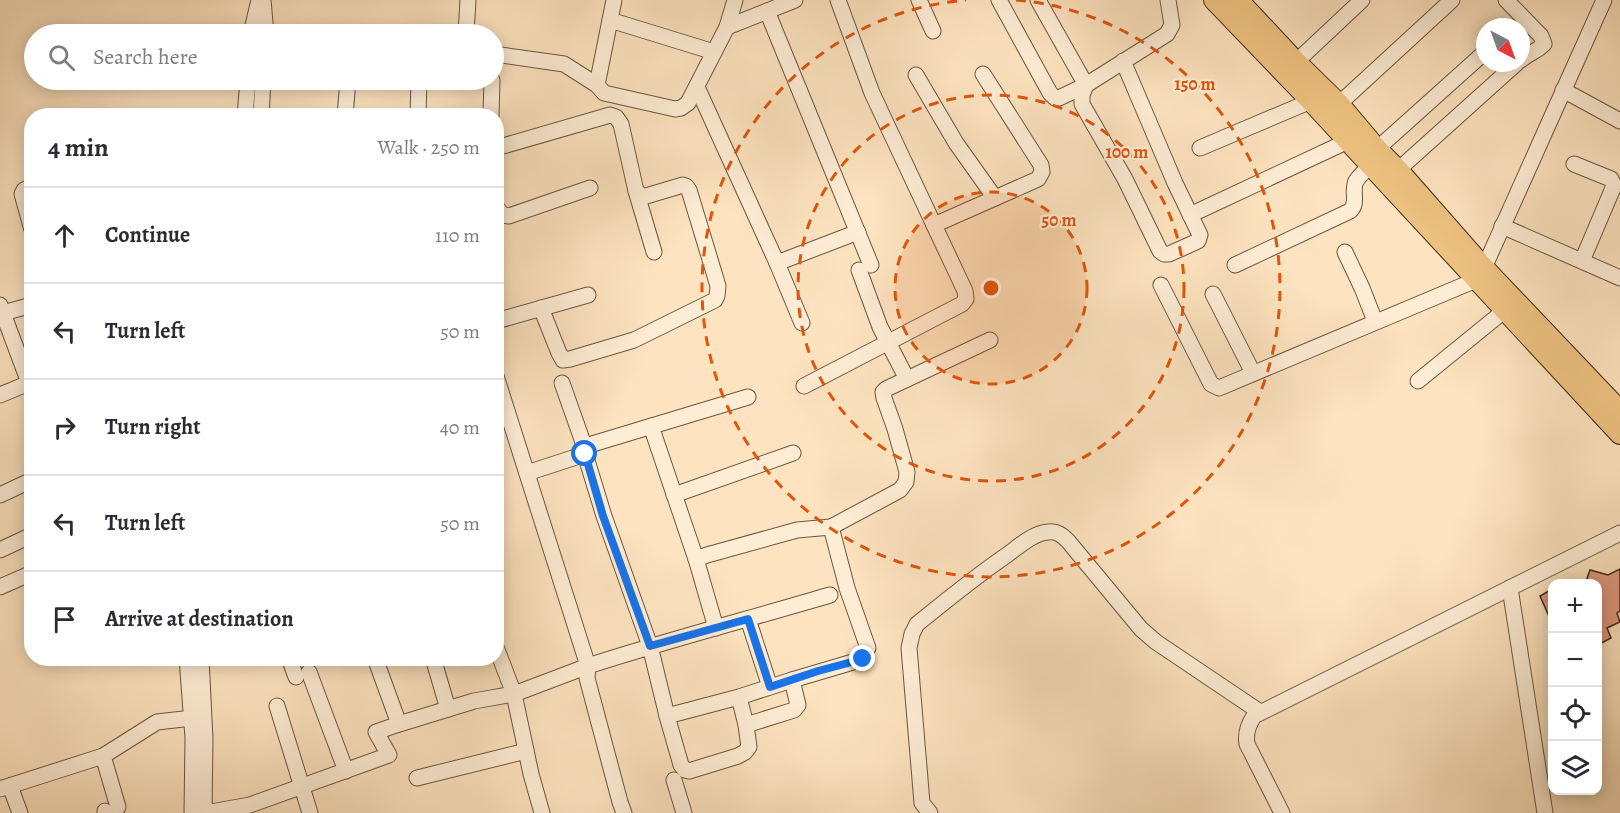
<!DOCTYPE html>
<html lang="en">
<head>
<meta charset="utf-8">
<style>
	:root { --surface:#fff; --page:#f2f2f3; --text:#2b2b33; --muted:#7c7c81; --line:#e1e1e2 }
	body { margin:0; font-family:Alegreya,serif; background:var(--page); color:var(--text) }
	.controls { position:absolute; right:18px; bottom:18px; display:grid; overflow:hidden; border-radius:12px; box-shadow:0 3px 15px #0003 }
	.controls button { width:54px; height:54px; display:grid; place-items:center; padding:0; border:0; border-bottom:2px solid var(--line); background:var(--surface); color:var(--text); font:30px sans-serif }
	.compass { position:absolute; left:1476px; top:18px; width:54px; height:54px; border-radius:50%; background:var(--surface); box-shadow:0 3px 15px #0003; rotate:139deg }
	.stop { position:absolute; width:18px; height:18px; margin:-14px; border:4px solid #1a73e8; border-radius:50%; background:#fff }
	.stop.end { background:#1a73e8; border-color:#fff; box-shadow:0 2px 6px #0008 }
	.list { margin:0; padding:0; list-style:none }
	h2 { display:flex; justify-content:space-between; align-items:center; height:78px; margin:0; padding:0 24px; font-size:26px }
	h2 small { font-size:20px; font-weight:400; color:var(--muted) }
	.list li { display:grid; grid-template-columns:39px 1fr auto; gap:18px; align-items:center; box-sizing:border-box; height:96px; padding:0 24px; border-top:2px solid var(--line) }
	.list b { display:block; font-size:22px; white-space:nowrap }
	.list em { font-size:20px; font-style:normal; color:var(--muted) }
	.icon { flex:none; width:33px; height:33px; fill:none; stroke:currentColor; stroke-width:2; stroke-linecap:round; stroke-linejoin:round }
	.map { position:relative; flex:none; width:1620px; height:813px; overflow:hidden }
	.search { position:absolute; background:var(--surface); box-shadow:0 3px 15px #0003; left:24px; top:24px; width:480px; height:66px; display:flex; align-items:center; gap:15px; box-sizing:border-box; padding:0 21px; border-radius:33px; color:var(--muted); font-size:22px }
	.panel { position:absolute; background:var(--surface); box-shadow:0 3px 15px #0003; left:24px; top:108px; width:480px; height:558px; border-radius:24px }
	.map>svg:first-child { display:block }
	.building { fill:#df9980; stroke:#3b2715; stroke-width:1.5 }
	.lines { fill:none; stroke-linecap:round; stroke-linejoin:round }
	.minor-casing { stroke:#6c5640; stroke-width:17 }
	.major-casing { stroke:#3b2715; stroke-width:22 }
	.minor { stroke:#feedd5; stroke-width:15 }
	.major { stroke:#eec280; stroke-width:20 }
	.route { stroke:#1a73e8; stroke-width:8 }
	.ring { fill:none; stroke:#df560c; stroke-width:3; stroke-dasharray:10 8 }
	.centre { fill:#df560c; stroke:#feedd5; stroke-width:3 }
	.ring-label { font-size:18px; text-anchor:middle; font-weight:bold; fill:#df560c; stroke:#feedd5; stroke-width:4.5; stroke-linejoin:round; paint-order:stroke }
</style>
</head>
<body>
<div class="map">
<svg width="1620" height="813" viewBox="0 0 1620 813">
	<rect width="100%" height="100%" fill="#fde3bf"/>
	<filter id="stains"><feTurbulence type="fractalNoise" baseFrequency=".00333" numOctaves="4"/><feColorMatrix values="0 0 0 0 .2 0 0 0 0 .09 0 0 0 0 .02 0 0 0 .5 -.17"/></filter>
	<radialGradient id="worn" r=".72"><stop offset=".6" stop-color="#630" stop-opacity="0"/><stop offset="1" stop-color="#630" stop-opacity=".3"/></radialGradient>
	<g class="building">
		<polygon points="1620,569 1620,611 1617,613 1620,622 1607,628 1611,638 1598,645 1598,584 1585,584 1590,570 1608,575"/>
		<polygon points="1552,589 1552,623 1540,596"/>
	</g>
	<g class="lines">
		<g class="minor-casing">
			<g id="minor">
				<polyline points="263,0 266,34"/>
				<polyline points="919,0 933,31"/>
				<polyline points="999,0 1050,93 1055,98 1059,98 1086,85 1038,0"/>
				<path d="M1506,0L1541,36L1544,44C1535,53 1530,52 1521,60"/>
				<polyline points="767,11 871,265"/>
				<polyline points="610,20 714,52"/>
				<polyline points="727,27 795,0"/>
				<polyline points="251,34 259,0"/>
				<polyline points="466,34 468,0"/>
				<polyline points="494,54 564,64 597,85 604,93 675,109 681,108 688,103 727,27 735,0"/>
				<polyline points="1123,61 1175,183 1200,235 1198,241 1169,254 1164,254 1160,251 1125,179 1082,104 1082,95 1086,85 1167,34 1172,25 1168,0"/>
				<polyline points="1296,62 1362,0"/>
				<polyline points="916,75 956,143 995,198"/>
				<polyline points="597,85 614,0"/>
				<polyline points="697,87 777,263 858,232"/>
				<polyline points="1563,90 1620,121"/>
				<polyline points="1339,104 1452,0"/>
				<polyline points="245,116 248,80"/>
				<polyline points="261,116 263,80"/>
				<polyline points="345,116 348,80"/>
				<polyline points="418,116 419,80"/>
				<polyline points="491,116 492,80"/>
				<polyline points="496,148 610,115 616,117 621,124 636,191 642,196 646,196 683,185 686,186 689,190 718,286 717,296 715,300 634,340 570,359 563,360 559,353 541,308"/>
				<polyline points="1200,148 1311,101 1318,96"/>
				<polyline points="1377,149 1485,52"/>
				<polyline points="1574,164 1611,179 1613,183 1613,188 1582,261"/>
				<polyline points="1398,170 1517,63"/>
				<polyline points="32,186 24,190 22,194 32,230"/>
				<polyline points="636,191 654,252"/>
				<polyline points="496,207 503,215 509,216 590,188"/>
				<polyline points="1190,215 1348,141"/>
				<polyline points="934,225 1038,179 1042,172 1041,165 983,74"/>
				<polyline points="1502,226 1620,278"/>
				<polyline points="1345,252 1362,288 1375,321"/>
				<polyline points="777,263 802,323"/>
				<path d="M1235,265L1350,211C1359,203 1351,191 1356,181C1360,175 1366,170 1371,165"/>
				<polyline points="1484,268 1604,0"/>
				<polyline points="859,270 880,327 907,379"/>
				<polyline points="1161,285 1211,384 1219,388 1476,280"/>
				<polyline points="1213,294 1253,373"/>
				<polyline points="0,305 29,383 0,395"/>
				<polyline points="3,313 32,305"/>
				<polyline points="496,321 588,295"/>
				<polyline points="1418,381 1504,311"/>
				<polyline points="562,383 585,448"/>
				<polyline points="804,386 962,304 966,299 965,291 872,93 838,0"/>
				<polyline points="651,426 696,559"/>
				<polyline points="527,473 585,454"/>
				<polyline points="0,495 32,480"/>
				<polyline points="674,495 793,453"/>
				<polyline points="831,527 847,588 868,648"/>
				<polyline points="0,550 32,535"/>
				<polyline points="0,587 32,573"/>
				<polyline points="1510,588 1545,813"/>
				<polyline points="748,619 770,687"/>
				<polyline points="716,628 696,559 707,555 797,530 831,527 900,490 906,482 907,472 895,429 884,398 883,392 886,389 990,340"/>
				<polyline points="496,647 514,694 531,774 542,813"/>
				<polyline points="187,658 193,738 192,813"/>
				<polyline points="201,658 205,739 204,813"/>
				<polyline points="289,658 296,677"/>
				<polyline points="375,658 399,724"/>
				<polyline points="433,658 448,709"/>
				<polyline points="309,672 346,771"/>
				<polyline points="792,680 863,659"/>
				<polyline points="739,697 746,725 794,710 798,705 792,680 739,697 667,716 650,646 604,516 585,454 585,448 589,445 748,397"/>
				<polyline points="277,706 310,813"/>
				<polyline points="667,716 681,765 685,770 689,771 738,756 745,752 749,747 746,725"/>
				<polyline points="103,756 118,807"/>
				<polyline points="417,778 526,751"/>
				<polyline points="674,780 684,813"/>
				<polyline points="10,786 20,813"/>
				<polyline points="0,789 103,756 157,722 192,718"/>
				<polyline points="105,811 106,813"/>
				<polyline points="205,813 250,805 389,755 376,732 399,724 474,701 514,694 588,666 496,376"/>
				<path d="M624,813L620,802L587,678L588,666C668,640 749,619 830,595"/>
				<path d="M930,813L922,803L909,648L912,634L917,624C947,600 976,576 1007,555C1018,547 1033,533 1048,532C1057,531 1062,535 1068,541L1141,629L1156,642L1260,712"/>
				<path d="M1282,813L1247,744C1245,733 1248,725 1254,716L1620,533"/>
			</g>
		</g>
		<g class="major-casing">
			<g id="major">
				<polyline points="1214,0 1311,101 1620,434"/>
				<polyline points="1238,0 1296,62 1339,104 1377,149 1398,170 1484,268 1620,411"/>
			</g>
		</g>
		<use href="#minor" class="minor"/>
		<use href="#major" class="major"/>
	</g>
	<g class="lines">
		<polyline class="route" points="585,454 603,516 650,646 748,619 770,687 818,671 863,659"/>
	</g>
	<circle cx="991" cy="288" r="96" fill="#df560c" fill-opacity=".12"/>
	<g class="ring">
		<circle cx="991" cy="288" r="96"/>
		<circle cx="991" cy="288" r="193"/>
		<path d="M1016 0A289 289 0 1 1 966 0"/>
	</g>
	<circle cx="991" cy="288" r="9" class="centre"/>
	<g class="ring-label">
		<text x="1195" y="90">150 m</text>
		<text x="1127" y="158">100 m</text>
		<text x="1059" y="226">50 m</text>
	</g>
	<rect width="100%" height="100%" filter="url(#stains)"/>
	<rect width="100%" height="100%" fill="url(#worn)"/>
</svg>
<div class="controls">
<button>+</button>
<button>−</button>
<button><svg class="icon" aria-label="locate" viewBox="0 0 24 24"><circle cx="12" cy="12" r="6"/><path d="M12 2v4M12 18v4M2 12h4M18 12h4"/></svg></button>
<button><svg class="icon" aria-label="layers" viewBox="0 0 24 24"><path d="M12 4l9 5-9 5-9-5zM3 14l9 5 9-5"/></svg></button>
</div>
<svg class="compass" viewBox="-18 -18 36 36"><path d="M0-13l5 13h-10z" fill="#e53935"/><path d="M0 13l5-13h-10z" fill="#7c7c81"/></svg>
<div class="stop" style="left:585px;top:454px"></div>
<div class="stop end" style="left:863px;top:659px"></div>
<div class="search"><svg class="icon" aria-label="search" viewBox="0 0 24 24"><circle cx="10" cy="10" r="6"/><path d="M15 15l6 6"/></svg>Search here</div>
<section class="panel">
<h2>4 min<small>Walk · 250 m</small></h2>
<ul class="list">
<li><svg class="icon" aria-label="ahead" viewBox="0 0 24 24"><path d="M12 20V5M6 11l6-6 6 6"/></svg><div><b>Continue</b></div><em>110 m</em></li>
<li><svg class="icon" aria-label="left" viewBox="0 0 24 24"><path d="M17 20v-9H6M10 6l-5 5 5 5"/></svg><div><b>Turn left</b></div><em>50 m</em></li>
<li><svg class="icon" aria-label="right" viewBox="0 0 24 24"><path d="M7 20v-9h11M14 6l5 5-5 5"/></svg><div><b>Turn right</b></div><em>40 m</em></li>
<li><svg class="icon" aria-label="left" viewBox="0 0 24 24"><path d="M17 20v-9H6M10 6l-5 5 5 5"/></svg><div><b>Turn left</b></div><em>50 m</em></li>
<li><svg class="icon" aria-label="arrive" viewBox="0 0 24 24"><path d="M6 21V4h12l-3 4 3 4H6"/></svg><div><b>Arrive at destination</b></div></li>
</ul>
</section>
</div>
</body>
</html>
